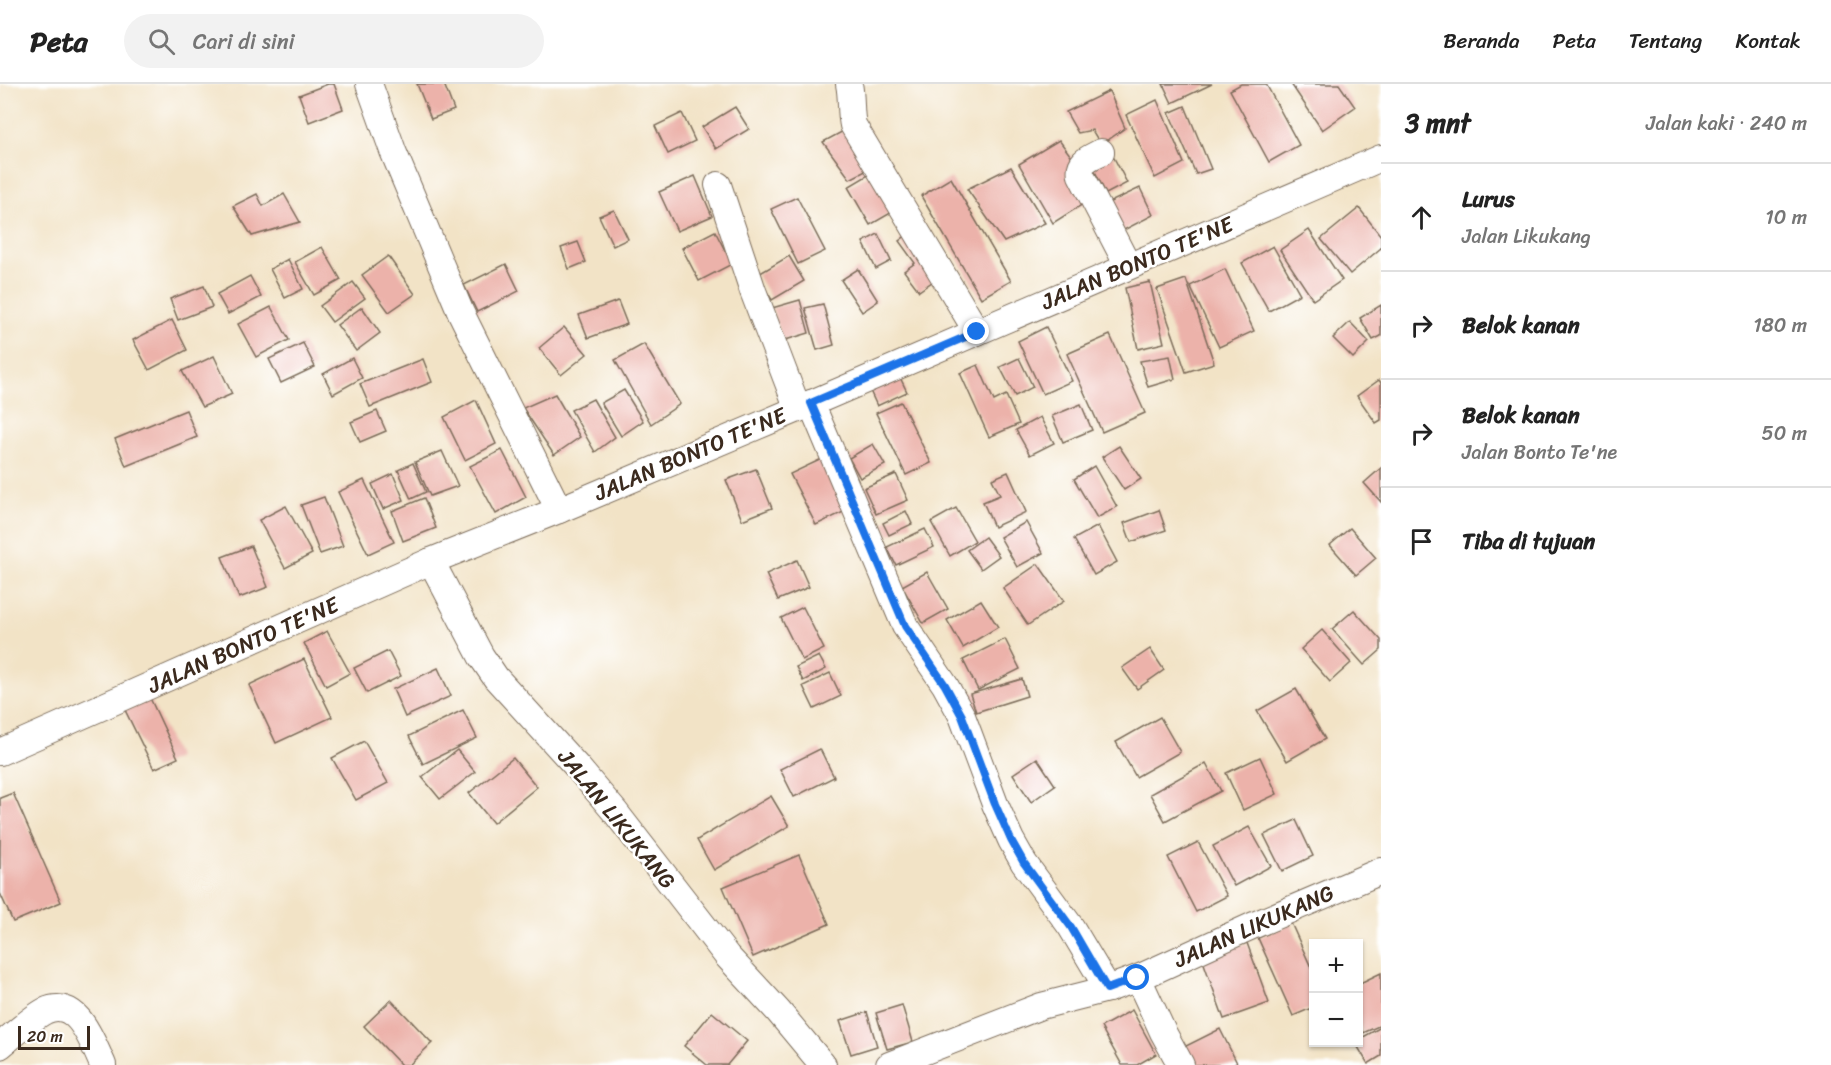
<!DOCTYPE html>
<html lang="id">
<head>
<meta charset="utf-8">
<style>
	:root { --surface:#fff; --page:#f2f2f2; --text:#222; --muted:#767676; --line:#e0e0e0 }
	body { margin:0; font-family:Sriracha,sans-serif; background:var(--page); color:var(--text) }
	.controls { position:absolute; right:18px; bottom:18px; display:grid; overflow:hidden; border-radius:0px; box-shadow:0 2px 4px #0004 }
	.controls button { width:54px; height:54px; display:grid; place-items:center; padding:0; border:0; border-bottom:2px solid var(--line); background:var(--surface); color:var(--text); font:30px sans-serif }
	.scale { position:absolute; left:18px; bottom:15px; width:72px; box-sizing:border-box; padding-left:6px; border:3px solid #3b2a1e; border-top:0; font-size:16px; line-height:21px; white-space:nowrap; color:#3b2a1e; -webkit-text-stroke:4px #fff; paint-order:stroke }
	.stop { position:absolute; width:18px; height:18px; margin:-14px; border:4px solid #1a73e8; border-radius:50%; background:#fff }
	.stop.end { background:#1a73e8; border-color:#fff; box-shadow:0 2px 6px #0008 }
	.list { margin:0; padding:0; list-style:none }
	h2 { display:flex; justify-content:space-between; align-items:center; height:78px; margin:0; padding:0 24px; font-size:26px }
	h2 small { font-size:20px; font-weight:400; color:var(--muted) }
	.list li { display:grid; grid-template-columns:39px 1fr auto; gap:18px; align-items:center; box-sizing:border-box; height:108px; padding:0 24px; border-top:2px solid var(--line) }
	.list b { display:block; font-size:22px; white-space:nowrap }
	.list p { margin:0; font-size:20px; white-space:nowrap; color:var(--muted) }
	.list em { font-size:20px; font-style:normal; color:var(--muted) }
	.icon { flex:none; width:33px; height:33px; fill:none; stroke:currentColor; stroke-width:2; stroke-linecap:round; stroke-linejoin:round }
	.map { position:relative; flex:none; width:1381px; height:981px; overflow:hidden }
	header { display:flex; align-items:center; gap:36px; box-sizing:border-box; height:84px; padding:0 30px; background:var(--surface); border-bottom:2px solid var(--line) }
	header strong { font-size:28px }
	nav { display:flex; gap:33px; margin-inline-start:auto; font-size:21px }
	.search { width:420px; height:54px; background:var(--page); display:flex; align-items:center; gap:15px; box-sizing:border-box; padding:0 21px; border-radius:33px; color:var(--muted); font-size:22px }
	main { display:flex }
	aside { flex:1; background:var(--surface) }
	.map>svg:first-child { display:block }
	.building { fill:#ecb2aa }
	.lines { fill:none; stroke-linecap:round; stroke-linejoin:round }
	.minor-casing { stroke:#7b6b59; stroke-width:28 }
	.minor { stroke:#fff; stroke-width:26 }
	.route { stroke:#1a73e8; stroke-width:8 }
	.labels { text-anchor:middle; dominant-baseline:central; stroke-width:5; stroke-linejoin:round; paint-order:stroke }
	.street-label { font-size:22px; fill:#3b2a1e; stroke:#fff }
</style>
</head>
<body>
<header>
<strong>Peta</strong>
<div class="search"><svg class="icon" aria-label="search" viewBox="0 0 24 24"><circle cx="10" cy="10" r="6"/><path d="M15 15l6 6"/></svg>Cari di sini</div>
<nav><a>Beranda</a><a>Peta</a><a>Tentang</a><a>Kontak</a></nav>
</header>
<main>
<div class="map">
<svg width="1381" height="981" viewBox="0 0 1381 981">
	<rect width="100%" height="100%" fill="#fff"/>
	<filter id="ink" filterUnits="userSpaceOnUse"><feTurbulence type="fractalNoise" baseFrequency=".0167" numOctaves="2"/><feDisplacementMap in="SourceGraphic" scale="12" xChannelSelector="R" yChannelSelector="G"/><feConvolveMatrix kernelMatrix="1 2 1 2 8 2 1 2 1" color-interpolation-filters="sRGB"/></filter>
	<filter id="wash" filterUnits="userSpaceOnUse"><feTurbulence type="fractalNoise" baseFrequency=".008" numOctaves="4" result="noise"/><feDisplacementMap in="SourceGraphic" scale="24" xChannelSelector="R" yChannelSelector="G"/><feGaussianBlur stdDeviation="1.35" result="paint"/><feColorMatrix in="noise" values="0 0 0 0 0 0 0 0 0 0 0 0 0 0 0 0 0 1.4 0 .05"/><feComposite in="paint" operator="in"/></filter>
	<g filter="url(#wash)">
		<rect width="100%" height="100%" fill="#f2e3c6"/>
		<g id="blocks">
			<g class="building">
				<polygon points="328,0 334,0 343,25 309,38 299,11"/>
				<polygon points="417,0 444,0 454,26 431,35"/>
				<polygon points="1163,0 1212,0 1172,19"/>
				<polygon points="1241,0 1266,0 1299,61 1269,78 1230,6"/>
				<polygon points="1291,0 1339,0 1355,23 1322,46"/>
				<polygon points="1109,7 1125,44 1101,61 1092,46 1078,49 1066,28"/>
				<polygon points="1157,16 1184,79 1155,94 1126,31"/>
				<polygon points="1185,22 1211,85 1196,90 1169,29"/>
				<polygon points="735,23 749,45 716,65 702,43"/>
				<polygon points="682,29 695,57 668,70 655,42"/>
				<polygon points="862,37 887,76 850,95 823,58"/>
				<polygon points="1059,56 1099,110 1053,139 1019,80"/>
				<polygon points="1112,70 1127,99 1106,110 1091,79"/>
				<polygon points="885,81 908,119 870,141 848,103"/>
				<polygon points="1011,83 1045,139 1004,158 967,105"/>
				<polygon points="695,92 712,132 677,147 659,108"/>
				<polygon points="951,94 1011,197 981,214 921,112"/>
				<polygon points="1140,104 1153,131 1122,147 1108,119"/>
				<polygon points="257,110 263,122 284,110 300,138 252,152 233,122"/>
				<polygon points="797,113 825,167 798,180 771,125"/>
				<polygon points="1359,124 1381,152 1381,164 1350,190 1321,155"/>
				<polygon points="614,126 628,155 613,162 599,132"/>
				<polygon points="915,145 946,188 919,207 904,187 915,179 899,157"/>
				<polygon points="1309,146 1342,196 1313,216 1280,166"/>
				<polygon points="715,147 732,180 699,197 682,164"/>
				<polygon points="878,150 891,177 876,185 863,158"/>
				<polygon points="578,158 586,178 569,185 561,164"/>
				<polygon points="1273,162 1300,210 1269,227 1242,179"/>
				<polygon points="322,163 341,196 314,211 295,178"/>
				<polygon points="388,172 415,210 389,228 362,191"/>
				<polygon points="789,172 804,197 772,216 757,191"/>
				<polygon points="288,175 303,205 285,214 270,185"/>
				<polygon points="506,180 519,207 477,228 464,201"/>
				<polygon points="858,185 878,217 862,228 841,196"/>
				<polygon points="1225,185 1254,247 1219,263 1190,202"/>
				<polygon points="250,192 261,213 228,230 217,210"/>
				<polygon points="1186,195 1214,279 1186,288 1157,205"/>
				<polygon points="353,198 365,214 332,238 320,222"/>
				<polygon points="1150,198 1164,259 1138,265 1125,204"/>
				<polygon points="204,202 212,223 178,236 170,215"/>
				<polygon points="800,216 809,249 782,257 772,224"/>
				<polygon points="618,217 627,240 588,254 579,231"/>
				<polygon points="823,220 834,261 817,266 805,224"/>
				<polygon points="1381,221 1381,252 1373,256 1360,234"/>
				<polygon points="271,223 289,256 256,273 238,240"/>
				<polygon points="362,223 380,249 356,267 337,241"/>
				<polygon points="172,236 187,266 149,286 133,256"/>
				<polygon points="1350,238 1369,258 1353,274 1333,254"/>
				<polygon points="564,243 587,270 561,291 539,264"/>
				<polygon points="1046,243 1072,297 1043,310 1018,257"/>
				<polygon points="1110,251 1145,329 1102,348 1067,270"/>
				<polygon points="303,259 315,283 281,299 269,275"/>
				<polygon points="644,260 680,320 651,340 615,276"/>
				<polygon points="214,272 232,310 202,323 182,287"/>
				<polygon points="1170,272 1175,295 1148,303 1140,277"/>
				<polygon points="352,274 362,294 333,310 323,290"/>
				<polygon points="1019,274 1033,303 1015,312 1000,283"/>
				<polygon points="423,275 432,298 370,323 360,300"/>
				<polygon points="978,281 994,317 1006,311 1019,340 989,353 960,289"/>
				<polygon points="896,285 907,308 877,322 866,298"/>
				<polygon points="1379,296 1381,299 1381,336 1376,339 1357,312"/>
				<polygon points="624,306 643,337 621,352 601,319"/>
				<polygon points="555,310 580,353 554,371 523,324"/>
				<polygon points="593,315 615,353 595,368 571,326"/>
				<polygon points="476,316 496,360 465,376 444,333"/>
				<polygon points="901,318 931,379 906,391 876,329"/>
				<polygon points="1081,320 1092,346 1063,358 1052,332"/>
				<polygon points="186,326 197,353 126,382 115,355"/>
				<polygon points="377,327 386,347 360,358 351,338"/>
				<polygon points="1040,333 1054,359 1030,371 1016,346"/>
				<polygon points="873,360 885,381 860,394 849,374"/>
				<polygon points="1119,362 1141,395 1124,406 1102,373"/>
				<polygon points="502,366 526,413 496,430 470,382"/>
				<polygon points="442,367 458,402 430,412 415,378"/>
				<polygon points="826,373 852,424 816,441 790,390"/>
				<polygon points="413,379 426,408 411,415 398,386"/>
				<polygon points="1094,382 1117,423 1097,434 1074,395"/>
				<polygon points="1381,384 1381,418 1364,399"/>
				<polygon points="756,385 772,424 742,436 726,396"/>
				<polygon points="1008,388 1026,428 994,443 983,418 1000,411 992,395"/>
				<polygon points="393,390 404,416 383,425 372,400"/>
				<polygon points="896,390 908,416 876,430 864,404"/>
				<polygon points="364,396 394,458 368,470 338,408"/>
				<polygon points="324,413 343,462 320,470 301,421"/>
				<polygon points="424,414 436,444 403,457 392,427"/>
				<polygon points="286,422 312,470 285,484 259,436"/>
				<polygon points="956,424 975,457 950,472 931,438"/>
				<polygon points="1159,426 1166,446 1131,458 1124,439"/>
				<polygon points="906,427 912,440 889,451 883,439"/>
				<polygon points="1026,438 1043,469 1017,483 1000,453"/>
				<polygon points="1098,442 1117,478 1094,491 1074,455"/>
				<polygon points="1350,444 1376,474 1356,491 1330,461"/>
				<polygon points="925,445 934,463 896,481 887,463"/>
				<polygon points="985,453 999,472 981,485 967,466"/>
				<polygon points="251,462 268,503 239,514 222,473"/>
				<polygon points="797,476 809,503 778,516 766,490"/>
				<polygon points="1038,480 1064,517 1028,541 1003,504"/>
				<polygon points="927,488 948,525 923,539 902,502"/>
				<polygon points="981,516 998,543 963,564 947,536"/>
				<polygon points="803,523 824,565 802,576 781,534"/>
				<polygon points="1354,526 1381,556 1381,566 1364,581 1332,545"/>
				<polygon points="1322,546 1351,579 1330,598 1301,565"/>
				<polygon points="327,547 350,589 326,602 304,559"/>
				<polygon points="1005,555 1020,585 978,606 963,576"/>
				<polygon points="1150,565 1164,586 1137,605 1122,584"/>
				<polygon points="388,567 401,592 367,609 354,584"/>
				<polygon points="819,572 826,585 803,597 796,583"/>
				<polygon points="304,575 332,633 276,659 249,601"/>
				<polygon points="438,584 451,612 405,633 393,605"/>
				<polygon points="830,589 841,612 814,625 803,602"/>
				<polygon points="1022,595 1027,612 976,628 970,610"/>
				<polygon points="1296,605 1325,655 1287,677 1257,627"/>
				<polygon points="150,614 178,674 154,685 125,626"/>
				<polygon points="463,626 477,654 423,680 409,652"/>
				<polygon points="1160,633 1180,668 1136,693 1116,658"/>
				<polygon points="364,657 388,699 356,716 332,674"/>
				<polygon points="820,665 834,693 794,713 780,685"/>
				<polygon points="457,666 475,688 440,715 422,693"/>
				<polygon points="1260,673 1277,710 1243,726 1226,689"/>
				<polygon points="513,674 537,703 493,739 469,709"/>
				<polygon points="1037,674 1055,701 1031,718 1013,690"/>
				<polygon points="1206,679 1221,707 1165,737 1150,710"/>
				<polygon points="13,709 61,818 13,838 0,809 0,714"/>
				<polygon points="771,712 789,742 714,786 697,756"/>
				<polygon points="1296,736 1313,772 1282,787 1264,751"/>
				<polygon points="1249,743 1271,782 1234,802 1213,762"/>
				<polygon points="1198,758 1227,812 1196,828 1168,773"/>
				<polygon points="799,771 829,840 753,873 723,803"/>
				<polygon points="1291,839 1314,890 1314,923 1293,932 1258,854"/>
				<polygon points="1247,859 1269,919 1224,935 1202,874"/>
				<polygon points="1381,889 1381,941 1363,949 1358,939 1358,900"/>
				<polygon points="391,916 432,959 409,981 401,981 364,942"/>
				<polygon points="902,921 913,958 887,965 876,929"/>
				<polygon points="1132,926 1156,970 1137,981 1122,981 1101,943"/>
				<polygon points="712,928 747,957 727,981 707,981 684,962"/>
				<polygon points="867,928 877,962 851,970 840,937"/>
				<polygon points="1381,943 1381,972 1368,980 1355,958 1358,958 1358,956"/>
				<polygon points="1220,945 1237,979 1233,981 1189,981 1180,965"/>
			</g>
		</g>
	</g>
	<g filter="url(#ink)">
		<use href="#blocks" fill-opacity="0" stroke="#7b6b59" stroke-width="1.5"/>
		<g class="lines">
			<g class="minor-casing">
				<g id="minor">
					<polyline points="369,0 393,67 461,229 559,426"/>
					<path d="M849,0C852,14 850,28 853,41L977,248"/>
					<path d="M1101,68C1090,74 1078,77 1081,91L1128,182"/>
					<polyline points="718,101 753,207 798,325"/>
					<polyline points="811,319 905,542 945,601 962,632 995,720 1011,756 1024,779 1071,843 1108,905"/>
					<polyline points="431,477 481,572 496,594 578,684 616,729 727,872 778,927 823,981"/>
					<polyline points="0,668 431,477 559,426 798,325 1381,74"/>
					<polyline points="1138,894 1163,948 1181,981"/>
					<path d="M0,962C11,953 33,933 45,927C78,912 92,958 103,981"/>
					<polyline points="889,981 1041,922 1108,905 1138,894 1252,842 1381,787"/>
				</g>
			</g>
			<use href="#minor" class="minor"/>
		</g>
	</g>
	<g class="lines" filter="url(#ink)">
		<polyline class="route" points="977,248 811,319 905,542 945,601 962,632 995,720 1011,756 1024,779 1071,843 1107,905 1137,894"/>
	</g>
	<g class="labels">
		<g class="street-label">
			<text transform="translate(1137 179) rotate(-23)">JALAN BONTO TE'NE</text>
			<text transform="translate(690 370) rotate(-23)">JALAN BONTO TE'NE</text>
			<text transform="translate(243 561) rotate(-24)">JALAN BONTO TE'NE</text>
			<text transform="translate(617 735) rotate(51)">JALAN LIKUKANG</text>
			<text transform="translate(1254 842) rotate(-24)">JALAN LIKUKANG</text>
		</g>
	</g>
</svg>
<div class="controls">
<button>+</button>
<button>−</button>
</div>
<div class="scale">20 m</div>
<div class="stop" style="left:1137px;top:894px"></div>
<div class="stop end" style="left:977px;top:248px"></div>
</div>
<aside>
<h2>3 mnt<small>Jalan kaki · 240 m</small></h2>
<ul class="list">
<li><svg class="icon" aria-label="ahead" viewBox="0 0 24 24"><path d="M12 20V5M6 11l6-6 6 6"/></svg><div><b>Lurus</b><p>Jalan Likukang</p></div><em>10 m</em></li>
<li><svg class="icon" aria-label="right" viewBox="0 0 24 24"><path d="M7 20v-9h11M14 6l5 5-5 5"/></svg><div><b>Belok kanan</b></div><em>180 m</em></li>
<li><svg class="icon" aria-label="right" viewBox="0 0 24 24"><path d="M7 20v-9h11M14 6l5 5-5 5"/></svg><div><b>Belok kanan</b><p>Jalan Bonto Te'ne</p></div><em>50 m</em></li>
<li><svg class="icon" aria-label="arrive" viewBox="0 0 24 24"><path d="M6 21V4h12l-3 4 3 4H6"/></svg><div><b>Tiba di tujuan</b></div></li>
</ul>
</aside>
</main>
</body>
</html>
